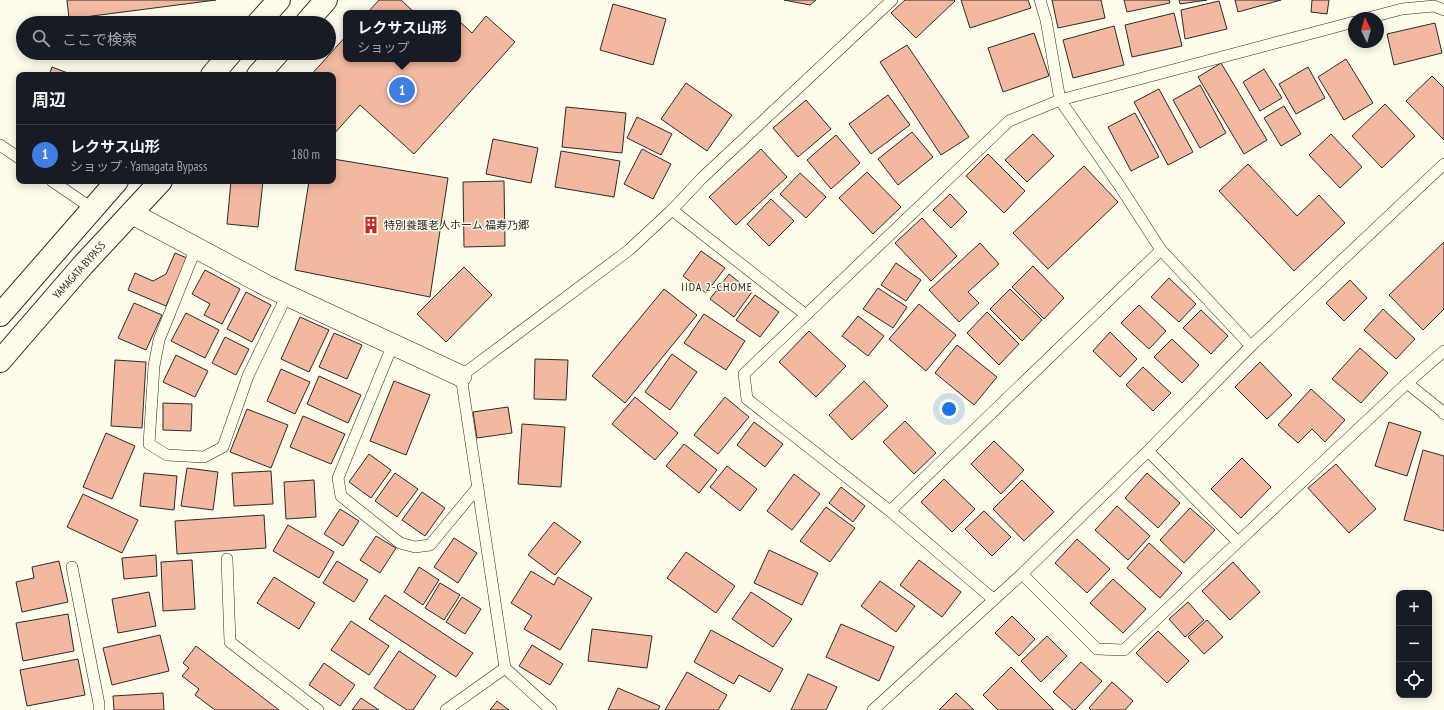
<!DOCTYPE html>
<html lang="ja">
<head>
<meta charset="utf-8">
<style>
	:root { --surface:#171b24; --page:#20242c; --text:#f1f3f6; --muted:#9ea1a6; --line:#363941; --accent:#c62828 }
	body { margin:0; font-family:"PT Sans Narrow","Noto Sans JP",sans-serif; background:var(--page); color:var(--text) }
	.controls { position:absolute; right:12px; bottom:12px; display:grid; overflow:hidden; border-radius:8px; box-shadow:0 2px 10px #0003 }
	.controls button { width:36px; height:36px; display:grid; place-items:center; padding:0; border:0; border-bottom:1px solid var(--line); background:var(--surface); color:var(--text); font:20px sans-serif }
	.compass { position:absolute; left:1348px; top:12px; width:36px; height:36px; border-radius:50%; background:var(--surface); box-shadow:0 2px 10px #0003; rotate:355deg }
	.you { position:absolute; left:949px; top:409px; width:14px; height:14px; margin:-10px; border:3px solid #fff; border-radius:50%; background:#1a73e8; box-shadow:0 0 0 6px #1a73e833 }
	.badge { display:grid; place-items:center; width:26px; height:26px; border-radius:50%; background:var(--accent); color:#fff; font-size:13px; font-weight:700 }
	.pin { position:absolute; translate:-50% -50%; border:2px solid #fff; box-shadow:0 1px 4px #0006 }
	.popup { position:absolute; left:343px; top:10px; width:118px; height:52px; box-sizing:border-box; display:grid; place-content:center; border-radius:8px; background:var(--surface); filter:drop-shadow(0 1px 3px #0005); font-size:13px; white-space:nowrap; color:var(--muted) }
	.popup b { font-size:15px; color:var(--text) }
	.popup::after { content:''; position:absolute; left:50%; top:100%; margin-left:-8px; border:8px solid transparent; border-top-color:var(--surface) }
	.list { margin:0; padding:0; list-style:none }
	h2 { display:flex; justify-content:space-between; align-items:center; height:52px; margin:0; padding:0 16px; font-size:17px }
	h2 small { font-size:13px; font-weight:400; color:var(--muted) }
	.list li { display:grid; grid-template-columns:26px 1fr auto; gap:12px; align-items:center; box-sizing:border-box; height:60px; padding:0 16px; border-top:1px solid var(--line) }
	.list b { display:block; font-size:15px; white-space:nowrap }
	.list p { margin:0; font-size:13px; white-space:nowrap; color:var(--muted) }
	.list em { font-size:13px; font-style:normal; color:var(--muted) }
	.icon { flex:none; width:22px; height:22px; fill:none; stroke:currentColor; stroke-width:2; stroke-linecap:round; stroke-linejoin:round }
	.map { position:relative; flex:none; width:1444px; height:710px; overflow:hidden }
	.search { position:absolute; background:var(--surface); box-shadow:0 2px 10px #0003; left:16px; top:16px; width:320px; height:44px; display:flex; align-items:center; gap:10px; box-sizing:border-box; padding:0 14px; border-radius:22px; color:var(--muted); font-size:15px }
	.panel { position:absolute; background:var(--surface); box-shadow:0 2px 10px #0003; left:16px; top:72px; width:320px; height:112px; border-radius:8px }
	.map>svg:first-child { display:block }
	.building { fill:#f2b8a0; stroke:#2b2b2b }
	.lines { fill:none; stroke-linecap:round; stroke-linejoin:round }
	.service-casing { stroke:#2b2b2b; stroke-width:12 }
	.minor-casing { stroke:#2b2b2b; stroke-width:22 }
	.trunk-casing { stroke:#2b2b2b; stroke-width:24 }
	.service { stroke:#fdfbea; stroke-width:11 }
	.minor { stroke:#fdfbea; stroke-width:21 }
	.trunk { stroke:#fdfbea; stroke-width:22 }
	.labels { text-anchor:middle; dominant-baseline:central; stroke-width:3; stroke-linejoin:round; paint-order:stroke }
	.poi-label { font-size:11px; fill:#2b2b2b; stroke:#fdfbea; text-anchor:start }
	.street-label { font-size:11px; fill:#2b2b2b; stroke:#fdfbea }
	.neighbourhood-label { font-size:12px; letter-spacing:1px; fill:#2b2b2b; stroke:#fdfbea }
</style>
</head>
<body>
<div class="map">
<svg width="1444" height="710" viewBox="0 0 1444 710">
	<rect width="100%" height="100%" fill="#fdfbea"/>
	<g class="building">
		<polygon points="67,0 216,0 69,19"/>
		<polygon points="379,0 401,0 415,13 367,13"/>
		<polygon points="784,0 816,0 810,5"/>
		<polygon points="905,0 954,0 955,1 916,38 891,13"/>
		<polygon points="961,0 1028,0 1031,8 970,28"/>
		<polygon points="1052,0 1101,0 1105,18 1058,28"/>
		<polygon points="1124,0 1169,0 1170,3 1127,12"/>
		<polygon points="1179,0 1207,0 1180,4"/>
		<polygon points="1235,0 1281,0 1238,12"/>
		<polygon points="1312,0 1329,0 1327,14 1311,12"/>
		<polygon points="1219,1 1227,29 1185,39 1181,10"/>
		<polygon points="613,4 666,19 653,65 600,50"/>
		<polygon points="1174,13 1182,46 1132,57 1125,25"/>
		<polygon points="486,16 515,42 414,154 360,105 333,135 333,75 311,75 346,36 346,59 458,59 458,20 472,33"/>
		<polygon points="1435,23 1442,53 1394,65 1387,34"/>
		<polygon points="1114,26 1124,65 1073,78 1063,40"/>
		<polygon points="1034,33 1049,76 1003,92 988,48"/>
		<polygon points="907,45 969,137 941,155 880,62"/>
		<polygon points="1346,59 1373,103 1344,120 1318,77"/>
		<polygon points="1221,63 1267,140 1244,154 1198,77"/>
		<polygon points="52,67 73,75 49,75"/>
		<polygon points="1308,67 1325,98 1296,114 1279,84"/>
		<polygon points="1264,69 1282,98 1260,111 1243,82"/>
		<polygon points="1432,76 1444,88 1444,140 1406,101"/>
		<polygon points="686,83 732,115 707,151 661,119"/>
		<polygon points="1200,85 1226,133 1200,148 1173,100"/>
		<polygon points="1159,89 1193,152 1168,165 1134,102"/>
		<polygon points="888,95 910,125 871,154 849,124"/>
		<polygon points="806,100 831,129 798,157 773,128"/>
		<polygon points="1385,104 1415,136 1382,168 1352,136"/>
		<polygon points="1284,106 1301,134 1281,146 1264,118"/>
		<polygon points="566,107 626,113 622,153 562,147"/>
		<polygon points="1135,113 1159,157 1131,171 1108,127"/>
		<polygon points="637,117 672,134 661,155 627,138"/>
		<polygon points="912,132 933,157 898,185 878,159"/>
		<polygon points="1033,134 1054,156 1027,182 1005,160"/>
		<polygon points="1331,134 1362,167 1340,188 1309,155"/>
		<polygon points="836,135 860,163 831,189 807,160"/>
		<polygon points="493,139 538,148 531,183 486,174"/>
		<polygon points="642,149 671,164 653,199 624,184"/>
		<polygon points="761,149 787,177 736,225 709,197"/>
		<polygon points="561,151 620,161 614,197 555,187"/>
		<polygon points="988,154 1025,191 1004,213 966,176"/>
		<polygon points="333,159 448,178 430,297 295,270 309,181 333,181"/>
		<polygon points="1248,164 1297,216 1319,195 1345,223 1294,271 1219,191"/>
		<polygon points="1084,166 1118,202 1048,269 1013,233"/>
		<polygon points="867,172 901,207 873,234 839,198"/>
		<polygon points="800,173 826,197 806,218 780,194"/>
		<polygon points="231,181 263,181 258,227 227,224"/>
		<polygon points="504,181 505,246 464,247 463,182"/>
		<polygon points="950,194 967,212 951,228 933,210"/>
		<polygon points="771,199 794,221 769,246 747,224"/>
		<polygon points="922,218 957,256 931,281 895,243"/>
		<polygon points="1444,242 1444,309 1423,330 1389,295"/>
		<polygon points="980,243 999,264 968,292 979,303 959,322 929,290"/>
		<polygon points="701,251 725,268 706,293 683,276"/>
		<polygon points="175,253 187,258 166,306 128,290 135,273 153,281 166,274"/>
		<polygon points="896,263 921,280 906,301 881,285"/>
		<polygon points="1033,266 1064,298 1044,319 1012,287"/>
		<polygon points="464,267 492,295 446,342 417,314"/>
		<polygon points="205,270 240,289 222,324 204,315 210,304 192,294"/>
		<polygon points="729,274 752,292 734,317 710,299"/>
		<polygon points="1169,278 1196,304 1179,322 1151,297"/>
		<polygon points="1350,280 1367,298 1344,321 1326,303"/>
		<polygon points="878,288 907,307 893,328 863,309"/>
		<polygon points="664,289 697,315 625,403 592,376"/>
		<polygon points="1010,289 1042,320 1022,341 990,309"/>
		<polygon points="246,292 271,305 252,342 227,329"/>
		<polygon points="755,295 779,312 760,337 736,320"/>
		<polygon points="134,303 162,315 146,350 118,338"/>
		<polygon points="919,304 956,335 926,371 889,339"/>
		<polygon points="1139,305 1166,331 1149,349 1121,323"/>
		<polygon points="1383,309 1415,339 1396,359 1364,330"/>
		<polygon points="1201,310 1228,336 1211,354 1183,328"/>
		<polygon points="987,312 1019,344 999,365 967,333"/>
		<polygon points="186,313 219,330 205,358 171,341"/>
		<polygon points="704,314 745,341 726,370 684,343"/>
		<polygon points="858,316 884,336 868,356 842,336"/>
		<polygon points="300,317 329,330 309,372 281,359"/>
		<polygon points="809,331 846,366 816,397 779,362"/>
		<polygon points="1110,332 1137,359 1120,377 1093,351"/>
		<polygon points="334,333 362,345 347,379 319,367"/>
		<polygon points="225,337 249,349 236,375 212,363"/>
		<polygon points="1172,339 1199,365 1182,383 1154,357"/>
		<polygon points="957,345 997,377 974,405 935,373"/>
		<polygon points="1360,348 1388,373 1361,403 1332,379"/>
		<polygon points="672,354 697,372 670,410 645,392"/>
		<polygon points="176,355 208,371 195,397 163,382"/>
		<polygon points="535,359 568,360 566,400 534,399"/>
		<polygon points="115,360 146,362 142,428 111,426"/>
		<polygon points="1260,362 1292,395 1267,419 1235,387"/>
		<polygon points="1143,367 1171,393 1153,411 1126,385"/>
		<polygon points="281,369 310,382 295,414 267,401"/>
		<polygon points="319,376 361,395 348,423 307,404"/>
		<polygon points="394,381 430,395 406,455 370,441"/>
		<polygon points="864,381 888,406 852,440 829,415"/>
		<polygon points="1311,389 1345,420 1325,442 1312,429 1298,443 1278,425"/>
		<polygon points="635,397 678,433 655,460 612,424"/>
		<polygon points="725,397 749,417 718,454 694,435"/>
		<polygon points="163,403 192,404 191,431 163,430"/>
		<polygon points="508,407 512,433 477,438 473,412"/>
		<polygon points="247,409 288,425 271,468 230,452"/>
		<polygon points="303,416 345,434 331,464 290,447"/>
		<polygon points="905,421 936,453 914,474 883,442"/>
		<polygon points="754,422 783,444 765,467 737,445"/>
		<polygon points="1389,422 1421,432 1407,476 1375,466"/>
		<polygon points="522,424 565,427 561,487 518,484"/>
		<polygon points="106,433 135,446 112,499 83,487"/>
		<polygon points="994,441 1024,470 1001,494 971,464"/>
		<polygon points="684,444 717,470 699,493 666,466"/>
		<polygon points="1423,450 1444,456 1444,531 1404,520"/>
		<polygon points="369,454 391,470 371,498 349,482"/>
		<polygon points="1242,458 1271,487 1241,518 1211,489"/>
		<polygon points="1336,464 1376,509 1349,533 1308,488"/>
		<polygon points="727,466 757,489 740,511 710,487"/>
		<polygon points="187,468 218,472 213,510 181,506"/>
		<polygon points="271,471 273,504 234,506 232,473"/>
		<polygon points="144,473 177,476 174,510 140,506"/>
		<polygon points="395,473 418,489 397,517 375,501"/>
		<polygon points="1147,473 1180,503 1158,528 1125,498"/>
		<polygon points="794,474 820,494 792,530 767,511"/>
		<polygon points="944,479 975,509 952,532 921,502"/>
		<polygon points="314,480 316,517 286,519 284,482"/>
		<polygon points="1022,480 1054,512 1024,541 993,509"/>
		<polygon points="841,487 865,506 853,522 829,503"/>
		<polygon points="422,492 445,508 425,536 402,520"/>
		<polygon points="83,494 138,520 122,553 67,527"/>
		<polygon points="1117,506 1150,536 1128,560 1095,530"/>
		<polygon points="826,507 855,528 830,562 800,541"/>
		<polygon points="1190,508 1215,530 1184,563 1160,540"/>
		<polygon points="340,509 359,521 343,546 324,534"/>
		<polygon points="984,511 1011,537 992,556 965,529"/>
		<polygon points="264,515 266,548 177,554 175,521"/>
		<polygon points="554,522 581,542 555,575 528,555"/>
		<polygon points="288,525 334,552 319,578 273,551"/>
		<polygon points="376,536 396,548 380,573 360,560"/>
		<polygon points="454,538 477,553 458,583 434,567"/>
		<polygon points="1077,539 1110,569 1087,593 1055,563"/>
		<polygon points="1149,543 1182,573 1160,598 1127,568"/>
		<polygon points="769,550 818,573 802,605 754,583"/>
		<polygon points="686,552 735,586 716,613 667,578"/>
		<polygon points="156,555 157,576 124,579 122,558"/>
		<polygon points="192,560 195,609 163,611 161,562"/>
		<polygon points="919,560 961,592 942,617 900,585"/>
		<polygon points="59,561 68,602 22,612 16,582 34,578 32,567"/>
		<polygon points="337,561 368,580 354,602 323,583"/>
		<polygon points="1233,562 1260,592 1230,620 1202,591"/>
		<polygon points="419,567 439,580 423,605 404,592"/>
		<polygon points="531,571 554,585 558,577 592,598 560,650 524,629 532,616 511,603"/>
		<polygon points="274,577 315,603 299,629 257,603"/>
		<polygon points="1113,579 1146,609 1123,633 1090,603"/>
		<polygon points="880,581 915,606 896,632 861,606"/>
		<polygon points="440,583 460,595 444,620 425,608"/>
		<polygon points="149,592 156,626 118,633 112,599"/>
		<polygon points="751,592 792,619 773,647 732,619"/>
		<polygon points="385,595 473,653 456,677 369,619"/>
		<polygon points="462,597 481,609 465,634 446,622"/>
		<polygon points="1188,602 1204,620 1185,637 1169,619"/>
		<polygon points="68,614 74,651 23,661 16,623"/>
		<polygon points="1012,616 1035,639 1019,656 995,633"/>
		<polygon points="1207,620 1223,637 1204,654 1188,637"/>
		<polygon points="351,621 389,646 369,675 331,650"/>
		<polygon points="841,624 894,647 879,681 826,657"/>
		<polygon points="592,629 652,636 647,668 588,661"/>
		<polygon points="711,630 783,669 770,692 739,675 734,684 694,662"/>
		<polygon points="1158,631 1189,661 1167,683 1136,653"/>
		<polygon points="160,635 169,671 112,685 103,648"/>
		<polygon points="1047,636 1067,656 1041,682 1021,661"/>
		<polygon points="532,645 563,664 550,685 519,666"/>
		<polygon points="196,646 279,710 215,710 195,695 199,689 182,676 189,668 183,663"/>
		<polygon points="399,651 436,676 413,710 407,710 374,688"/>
		<polygon points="78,659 85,695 27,706 20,670"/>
		<polygon points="1081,662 1102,681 1075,710 1073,710 1053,692"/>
		<polygon points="324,663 355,685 340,706 309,685"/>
		<polygon points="1011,667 1054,710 998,710 983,695"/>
		<polygon points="687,672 727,695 718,710 665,710"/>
		<polygon points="808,674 837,687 826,710 791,710"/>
		<polygon points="1112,682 1133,701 1125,710 1091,710 1089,708"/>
		<polygon points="618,688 660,706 658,710 608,710"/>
		<polygon points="163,693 164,710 114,710 113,696"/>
		<polygon points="956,693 974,710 939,710"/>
		<polygon points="361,698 379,710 352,710"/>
		<polygon points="497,701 509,710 490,710"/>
	</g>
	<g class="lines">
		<g class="service-casing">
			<g id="service">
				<polyline points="1040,0 1046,20 1060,100 1119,185 1161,250 1251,346"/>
				<polyline points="1368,18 1402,9 1434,6 1444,10"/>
				<polyline points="0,145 19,158"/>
				<polyline points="52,181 93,209"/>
				<polyline points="672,210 806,315"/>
				<polyline points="196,248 159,340 154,366 149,444 167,455 204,457 223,447 248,376 287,295"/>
				<polyline points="393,344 338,478 341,496 400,543 415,547 430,545 478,487"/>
				<polyline points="1407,383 1443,412 1444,414"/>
				<polyline points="1148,451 1238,542 1407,383 1444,351"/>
				<polyline points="890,511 1161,250"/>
				<polyline points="227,559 230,642 318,710"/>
				<polyline points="72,567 99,704 99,710"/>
				<polyline points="1022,574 1097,649 1124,650 1238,542"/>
				<polyline points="993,599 890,511 747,399 744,374 1009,121 1060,100 1354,22"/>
				<polyline points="446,710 505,668"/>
				<polyline points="551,710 505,668 461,376 629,250 672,210 702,178 892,0"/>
				<polyline points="873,710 1022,574 1148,451 1251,346 1444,164"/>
			</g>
		</g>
		<g class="minor-casing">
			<polyline id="minor" points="131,213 269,287 461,376"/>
		</g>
		<g class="trunk-casing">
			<g id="trunk">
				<polyline points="258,23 279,0"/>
				<polyline points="306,23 326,0"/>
				<polyline points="212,75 231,53"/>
				<polyline points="258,75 278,53"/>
				<polyline points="0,315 117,181"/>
				<polyline points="0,361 83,265 161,181"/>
			</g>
		</g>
		<use href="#service" class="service"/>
		<use href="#minor" class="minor"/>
		<use href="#trunk" class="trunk"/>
	</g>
	<defs>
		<g id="building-bare" transform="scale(1.38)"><path d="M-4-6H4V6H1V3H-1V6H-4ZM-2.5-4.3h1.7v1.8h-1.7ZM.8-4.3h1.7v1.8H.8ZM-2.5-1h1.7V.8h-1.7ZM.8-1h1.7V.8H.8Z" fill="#c62828" stroke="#fdfbea" stroke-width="2.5" paint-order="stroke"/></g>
	</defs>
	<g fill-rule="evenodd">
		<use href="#building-bare" x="371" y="225"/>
	</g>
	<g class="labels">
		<g class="poi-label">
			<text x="384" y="225">特別養護老人ホーム 福寿乃郷</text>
		</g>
		<g class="street-label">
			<text transform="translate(79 270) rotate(-48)">YAMAGATA BYPASS</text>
		</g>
		<g class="neighbourhood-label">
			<text x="717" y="286">IIDA 2-CHOME</text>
		</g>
	</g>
</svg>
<div class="controls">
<button>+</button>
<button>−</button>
<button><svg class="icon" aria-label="locate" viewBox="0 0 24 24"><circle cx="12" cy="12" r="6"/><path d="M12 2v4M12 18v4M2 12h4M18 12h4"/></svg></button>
</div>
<svg class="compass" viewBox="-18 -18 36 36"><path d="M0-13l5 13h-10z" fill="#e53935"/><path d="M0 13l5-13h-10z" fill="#9ea1a6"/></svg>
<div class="you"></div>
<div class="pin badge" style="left:402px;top:90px;background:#3f7fe0">1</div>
<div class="popup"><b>レクサス山形</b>ショップ</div>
<div class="search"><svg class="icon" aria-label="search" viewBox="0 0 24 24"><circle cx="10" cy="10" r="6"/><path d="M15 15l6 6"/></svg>ここで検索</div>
<section class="panel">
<h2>周辺<small></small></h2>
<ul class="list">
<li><span class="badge" style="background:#3f7fe0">1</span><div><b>レクサス山形</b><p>ショップ · Yamagata Bypass</p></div><em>180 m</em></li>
</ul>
</section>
</div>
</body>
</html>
